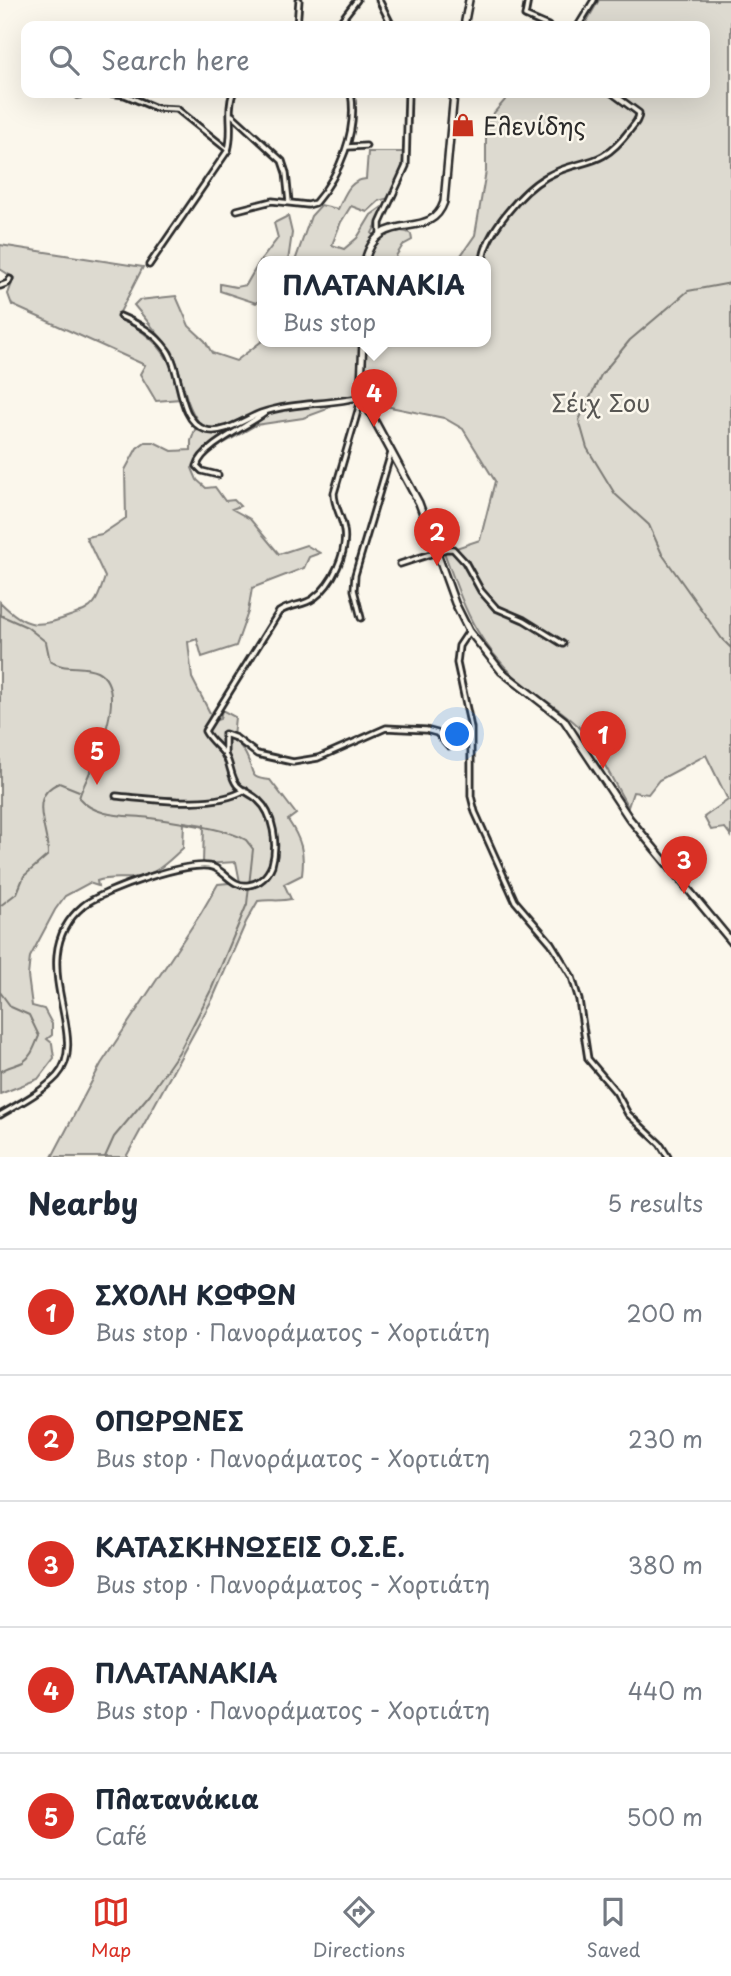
<!DOCTYPE html>
<html lang="en">
<head>
<meta charset="utf-8">
<style>
	:root { --surface:#fff; --page:#f2f2f3; --text:#1f2937; --muted:#747a83; --line:#e0e1e3; --accent:#d93025 }
	body { margin:0; font-family:"Playpen Sans",sans-serif; background:var(--page); color:var(--text) }
	.you { position:absolute; left:458px; top:735px; width:24px; height:24px; margin:-18px; border:5px solid #fff; border-radius:50%; background:#1a73e8; box-shadow:0 0 0 10px #1a73e833 }
	.badge { display:grid; place-items:center; width:46px; height:46px; border-radius:50%; background:var(--accent); color:#fff; font-size:23px; font-weight:700 }
	.pin { position:absolute; translate:-50% -58px; filter:drop-shadow(0 2px 4px #0008) }
	.pin::after { content:''; position:absolute; top:37px; width:24px; height:21px; background:inherit; clip-path:polygon(0 0,100% 0,50% 100%) }
	.popup { position:absolute; left:257px; top:256px; width:234px; height:91px; box-sizing:border-box; display:grid; place-content:center; border-radius:14px; background:var(--surface); filter:drop-shadow(0 2px 5px #0005); font-size:23px; white-space:nowrap; color:var(--muted) }
	.popup b { font-size:26px; color:var(--text) }
	.popup::after { content:''; position:absolute; left:50%; top:100%; margin-left:-14px; border:14px solid transparent; border-top-color:var(--surface) }
	.list { margin:0; padding:0; list-style:none }
	h2 { display:flex; justify-content:space-between; align-items:center; height:91px; margin:0; padding:0 28px; font-size:30px }
	h2 small { font-size:23px; font-weight:400; color:var(--muted) }
	.list li { display:grid; grid-template-columns:46px 1fr auto; gap:21px; align-items:center; box-sizing:border-box; height:126px; padding:0 28px; border-top:2px solid var(--line) }
	.list b { display:block; font-size:26px; white-space:nowrap }
	.list p { margin:0; font-size:23px; white-space:nowrap; color:var(--muted) }
	.list em { font-size:23px; font-style:normal; color:var(--muted) }
	.icon { flex:none; width:38px; height:38px; fill:none; stroke:currentColor; stroke-width:2; stroke-linecap:round; stroke-linejoin:round }
	.map { position:relative; flex:none; width:731px; height:1157px; overflow:hidden }
	.search { position:absolute; background:var(--surface); box-shadow:0 7px 28px #0002; left:21px; right:21px; top:21px; height:77px; display:flex; align-items:center; gap:18px; box-sizing:border-box; padding:0 24px; border-radius:14px; color:var(--muted); font-size:26px }
	.sheet { height:721px; background:var(--surface) }
	nav { display:flex; justify-content:space-around; align-items:center; box-sizing:border-box; height:98px; border-top:2px solid var(--line); background:var(--surface); font-size:19px; color:var(--muted) }
	nav a { display:grid; justify-items:center; gap:4px }
	nav .on { color:var(--accent) }
	.map>svg:first-child { display:block }
	.green { fill:#dddad0; stroke:#84827e; stroke-width:2 }
	.lines { fill:none; stroke-linecap:round; stroke-linejoin:round }
	.stream { stroke:#7b7a75; stroke-width:2 }
	.minor-casing { stroke:#2b2b2b; stroke-width:9 }
	.secondary-casing { stroke:#2b2b2b; stroke-width:10 }
	.minor { stroke:#fbf7ec; stroke-width:3.5 }
	.secondary { stroke:#fbf7ec; stroke-width:5 }
	.labels { text-anchor:middle; dominant-baseline:central; stroke-width:5; stroke-linejoin:round; paint-order:stroke }
	.poi-label { font-size:24px; fill:#2b2b2b; stroke:#fbf7ec; text-anchor:start }
	.park-label { font-size:24px; fill:#585754; stroke:#fbf7ec }
</style>
</head>
<body>
<div class="map">
<svg width="731" height="1157" viewBox="0 0 731 1157">
	<rect width="100%" height="100%" fill="#fbf7ec"/>
	<filter id="ink" filterUnits="userSpaceOnUse"><feTurbulence type="fractalNoise" baseFrequency=".0143" numOctaves="2"/><feDisplacementMap in="SourceGraphic" scale="14" xChannelSelector="R" yChannelSelector="G"/><feConvolveMatrix kernelMatrix="1 2 1 2 8 2 1 2 1" color-interpolation-filters="sRGB"/></filter>
	<g filter="url(#ink)">
		<g class="green">
			<path d="M599,0H731V836L725,828L711,830L704,817L728,800L706,755L659,780L648,794L633,792L628,807C614,784 598,748 581,729C564,710 541,699 522,683C474,641 465,609 444,552L480,540L495,481L463,429L444,418L370,403L365,388L357,397L337,399L325,410L303,418L256,425L221,445L192,468L197,480L206,488L215,487L225,501L234,500L240,506L232,509L250,519L279,554L306,545L320,553L309,557L304,568L252,588L248,612L236,646L202,657L197,639L188,642L192,678L211,715L210,722L220,719L222,710L235,717L233,737C238,743 244,750 247,757C255,774 248,778 270,780L296,814L288,820C301,839 305,853 302,875L284,884L291,899C279,902 270,899 258,901L246,922L213,998L126,1157H52L101,1064L201,913L218,884L240,882L236,862L203,864L204,825L184,822L183,848C165,864 157,875 131,878C119,879 108,877 97,881L98,886L89,883L65,896L55,910L30,957L28,976L32,1006L44,1009L52,1024V1035L47,1039L52,1043L54,1058L38,1079L0,1094V602C25,627 37,629 70,616C78,613 88,611 94,603C99,597 102,586 105,577L86,537L102,534L126,518L125,470L137,448L145,442H154L172,451L191,450V441L198,421C183,400 183,375 172,351L134,305L139,300L176,296L189,326L205,341L212,353L236,361L262,341H486V261H457L475,235L486,171V122L511,93H705V26H584Z"/>
			<path d="M368,152H404L401,173L389,198L379,201L367,212L351,206L341,222L332,245L344,249L357,238L371,215L382,207L385,208L372,233L378,239C389,234 400,227 411,234L412,240L403,245L396,256L399,261H295L311,216L321,205L338,209C345,195 349,180 366,179Z"/>
			<polygon points="288,216 292,233 288,261 262,261 262,298 256,303 220,291 220,284 236,287 246,285 258,264 278,238 274,223"/>
			<path d="M0,245L143,267L118,316C155,338 174,355 180,399L156,401L140,374L145,365L12,305L8,294L14,278L0,269Z"/>
		</g>
		<g class="lines">
			<g class="stream">
				<polyline points="731,283 688,291 630,340 601,375 579,420 587,448 615,494 649,525 662,554 722,639 731,648"/>
				<path d="M0,615L27,627L46,642L50,661C64,671 82,664 97,671C132,689 92,767 81,792L79,798C96,818 127,815 150,818C172,821 229,829 246,840C247,841 252,848 253,849L247,904L211,990L179,1052L150,1094L114,1137L105,1157"/>
				<path d="M0,906L17,893L24,876L48,855C49,829 26,797 59,783L79,791"/>
				<path d="M0,992L11,1007L29,1015L39,1036C35,1045 32,1056 23,1062C15,1066 7,1066 0,1072"/>
			</g>
			<g class="minor-casing">
				<g id="minor">
					<polyline points="379,0 392,26"/>
					<polyline points="528,0 525,16 548,26"/>
					<polyline points="297,26 299,0"/>
					<polyline points="337,26 357,0"/>
					<polyline points="578,26 594,0"/>
					<polyline points="107,93 125,95 156,108 177,109 228,150"/>
					<polyline points="78,95 90,93"/>
					<polyline points="232,115 282,161 286,173 289,202"/>
					<polyline points="347,147 366,146"/>
					<path d="M237,210L272,201L308,205L315,203C340,174 358,131 351,93"/>
					<polyline points="380,234 380,223 406,166 408,93"/>
					<path d="M483,261C485,233 523,190 546,177C582,156 598,172 629,131C634,125 639,120 639,113L612,93"/>
					<path d="M149,265L228,150C234,131 226,111 233,93"/>
					<polyline points="0,286 8,283 10,279"/>
					<path d="M120,316C139,324 155,333 167,350C182,371 177,421 206,430C223,435 245,419 261,413C294,402 329,405 361,397"/>
					<path d="M218,475L202,471L197,466C202,446 248,426 265,413"/>
					<polyline points="400,564 446,549 453,549 465,562 481,591 496,608 524,620 563,644"/>
					<polyline points="361,618 354,590 355,575 391,453"/>
					<polyline points="469,631 459,646 457,663 471,728 471,796 475,812 515,901 551,943 572,977 579,1000 588,1059 616,1092 628,1114 660,1144 668,1157"/>
					<polyline points="225,756 225,734 236,738 257,754 293,762 318,758 386,728 426,730 437,733 449,746"/>
					<path d="M116,796C152,799 213,809 245,790"/>
					<path d="M0,1115C19,1104 42,1092 57,1076C93,1036 21,958 83,906C101,891 191,859 213,867C226,872 233,888 249,885C261,883 268,875 272,865C278,845 274,814 258,800C252,794 242,791 237,785C230,776 231,764 225,755C219,746 210,741 205,731L279,612C290,604 304,606 314,598C332,585 348,552 344,530C342,516 334,507 334,493L362,397"/>
				</g>
			</g>
			<g class="secondary-casing">
				<g id="secondary">
					<polyline points="464,26 469,0"/>
					<path d="M365,261C379,205 430,244 444,202L454,93"/>
					<polyline points="363,341 361,383 365,403 419,503 455,603 469,631 501,671 564,720 629,818 731,941"/>
				</g>
			</g>
			<use href="#minor" class="minor"/>
			<use href="#secondary" class="secondary"/>
		</g>
	</g>
	<defs>
		<g id="shop-bare" transform="scale(1.89)"><path d="M-5-2.5h2.3a2.7 3.5 0 0 1 5.4 0H5L5.5 6h-11ZM-1.5-2.5h3a1.5 2.3 0 0 0-3 0Z" fill="#c8321e" stroke="#fbf7ec" stroke-width="2.5" paint-order="stroke"/></g>
	</defs>
	<g fill-rule="evenodd">
		<use href="#shop-bare" x="463" y="125"/>
	</g>
	<g class="labels">
		<g class="poi-label">
			<text x="483" y="125">Ελενίδης</text>
		</g>
		<g class="park-label">
			<text x="601" y="402">Σέιχ Σου</text>
		</g>
	</g>
</svg>
<div class="you"></div>
<div class="pin badge" style="left:603px;top:769px">1</div>
<div class="pin badge" style="left:437px;top:566px">2</div>
<div class="pin badge" style="left:684px;top:894px">3</div>
<div class="pin badge" style="left:374px;top:427px">4</div>
<div class="popup"><b>ΠΛΑΤΑΝΑΚΙΑ</b>Bus stop</div>
<div class="pin badge" style="left:97px;top:785px">5</div>
<div class="search"><svg class="icon" aria-label="search" viewBox="0 0 24 24"><circle cx="10" cy="10" r="6"/><path d="M15 15l6 6"/></svg>Search here</div>
</div>
<section class="sheet">
<h2>Nearby<small>5 results</small></h2>
<ul class="list">
<li><span class="badge">1</span><div><b>ΣΧΟΛΗ ΚΩΦΩΝ</b><p>Bus stop · Πανοράματος - Χορτιάτη</p></div><em>200 m</em></li>
<li><span class="badge">2</span><div><b>ΟΠΩΡΩΝΕΣ</b><p>Bus stop · Πανοράματος - Χορτιάτη</p></div><em>230 m</em></li>
<li><span class="badge">3</span><div><b>ΚΑΤΑΣΚΗΝΩΣΕΙΣ Ο.Σ.Ε.</b><p>Bus stop · Πανοράματος - Χορτιάτη</p></div><em>380 m</em></li>
<li><span class="badge">4</span><div><b>ΠΛΑΤΑΝΑΚΙΑ</b><p>Bus stop · Πανοράματος - Χορτιάτη</p></div><em>440 m</em></li>
<li><span class="badge">5</span><div><b>Πλατανάκια</b><p>Café</p></div><em>500 m</em></li>
</ul>
</section>
<nav>
<a class="on"><svg class="icon" aria-label="map" viewBox="0 0 24 24"><path d="M3 6l6-2 6 2 6-2v14l-6 2-6-2-6 2zM9 4v14M15 6v14"/></svg>Map</a>
<a><svg class="icon" aria-label="directions" viewBox="0 0 24 24"><path d="M12 3l9 9-9 9-9-9zM9 14v-3h6M13 9l2 2-2 2"/></svg>Directions</a>
<a><svg class="icon" aria-label="saved" viewBox="0 0 24 24"><path d="M7 4h10v16l-5-4-5 4z"/></svg>Saved</a>
</nav>
</body>
</html>
